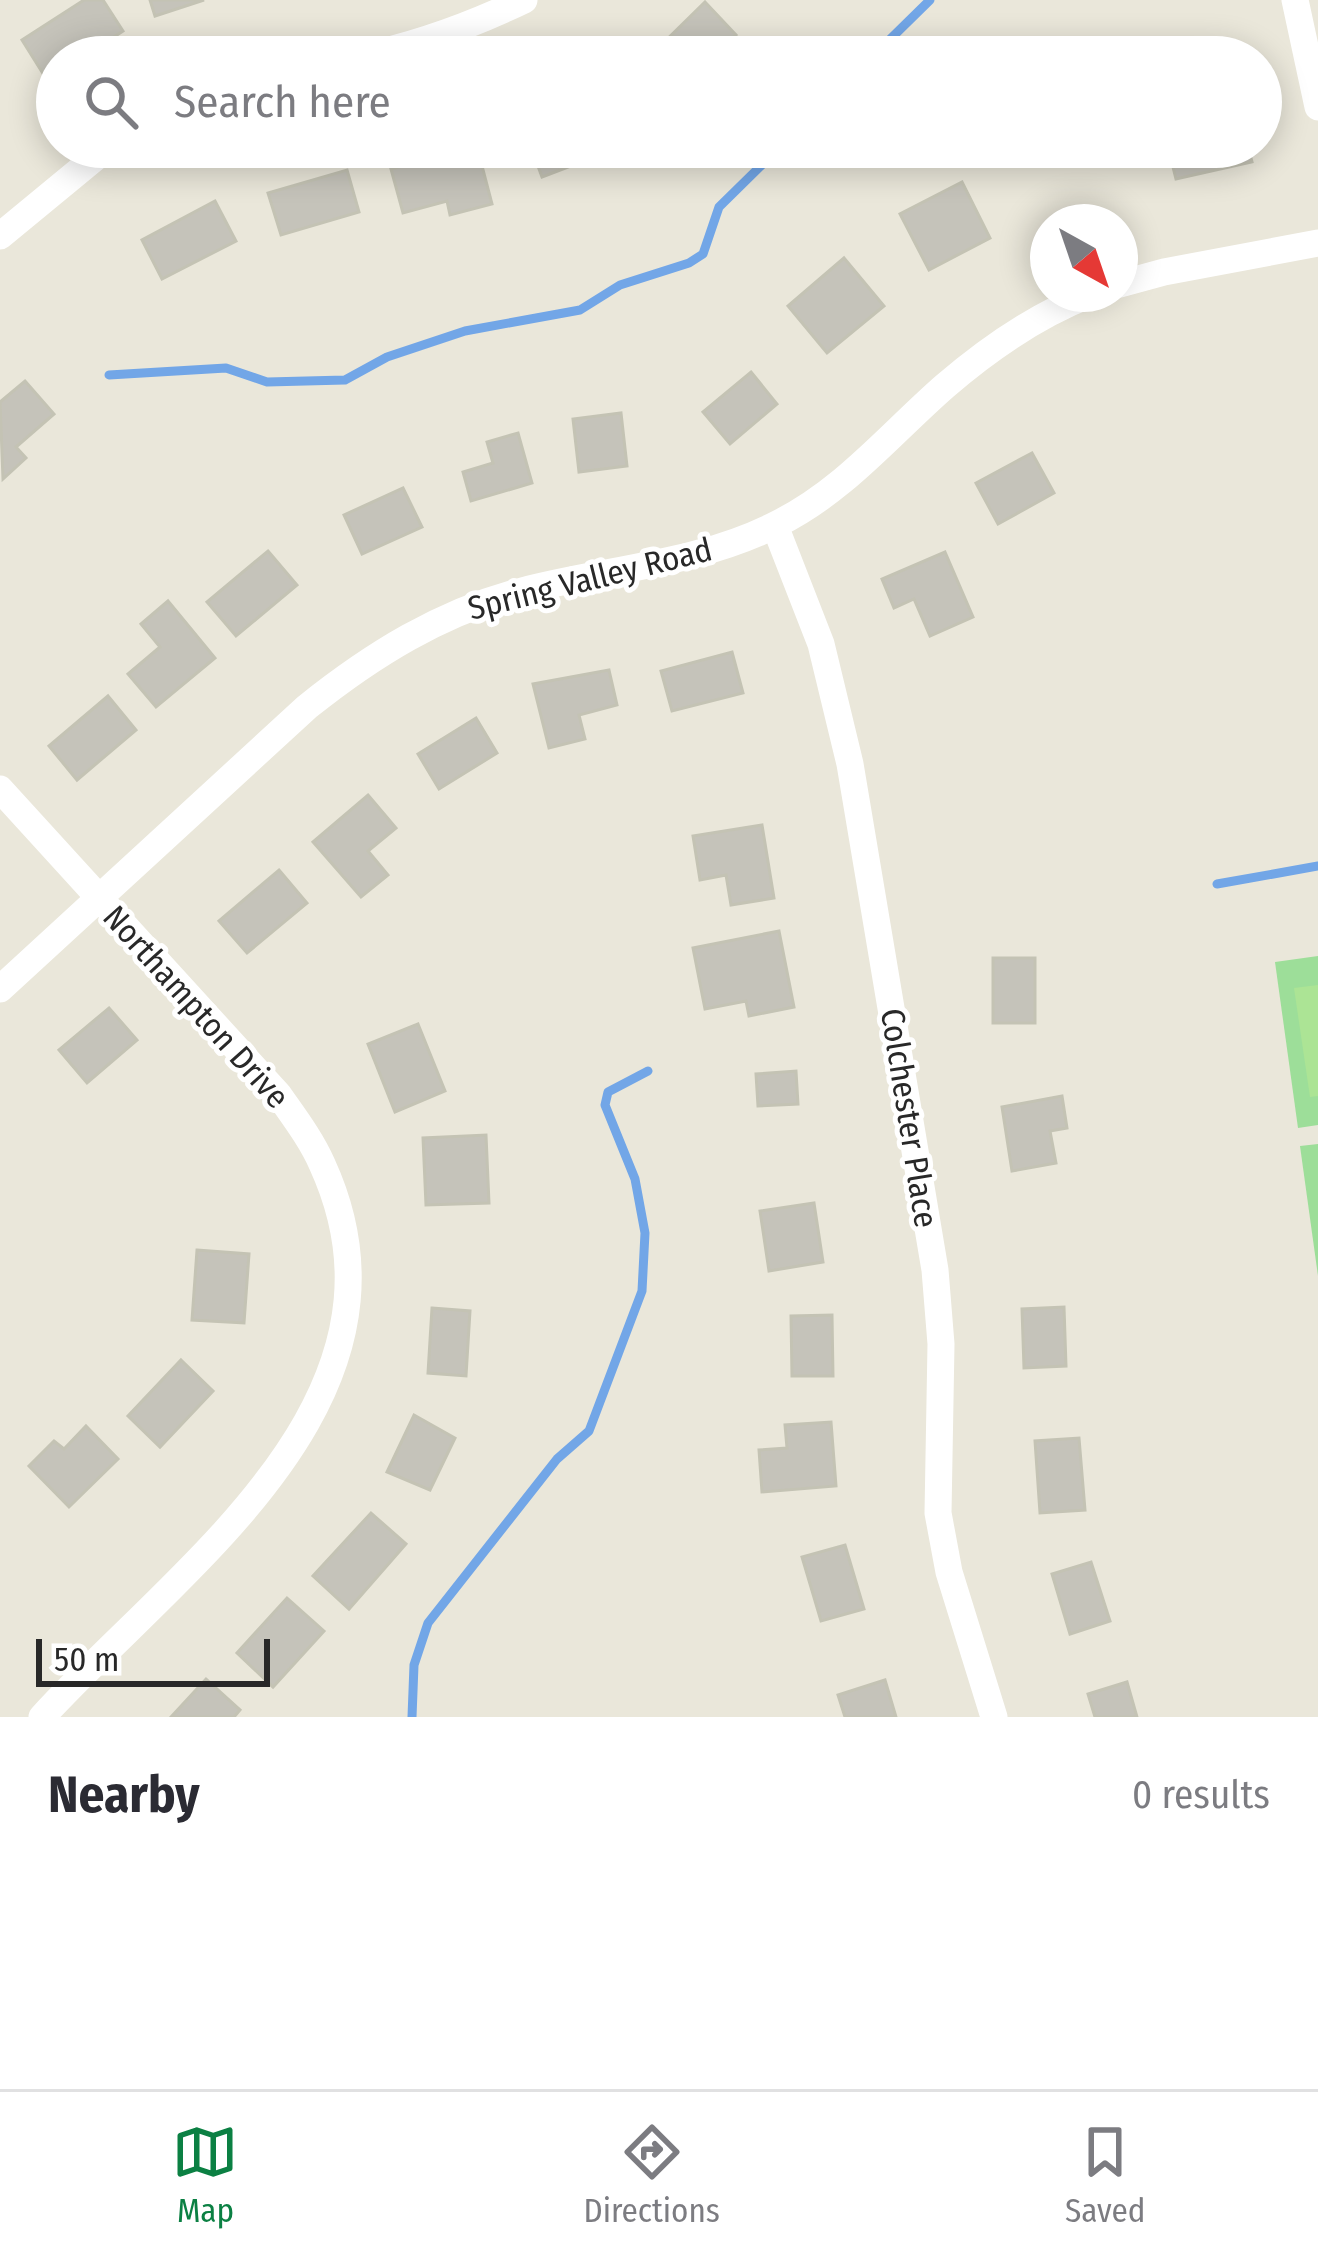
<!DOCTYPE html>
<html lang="en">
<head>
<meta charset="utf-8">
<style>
	:root { --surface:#fff; --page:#f2f2f3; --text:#2b2b33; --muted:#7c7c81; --line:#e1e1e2; --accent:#0b8043 }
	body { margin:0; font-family:"Fira Sans Condensed",sans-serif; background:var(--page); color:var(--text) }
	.compass { position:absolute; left:1030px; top:204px; width:108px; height:108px; border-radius:50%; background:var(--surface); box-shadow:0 6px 30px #0003; rotate:140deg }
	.scale { position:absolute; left:36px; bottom:30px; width:234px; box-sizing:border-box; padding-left:12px; border:6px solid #282828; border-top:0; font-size:33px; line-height:42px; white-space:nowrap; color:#282828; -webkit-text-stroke:9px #fff; paint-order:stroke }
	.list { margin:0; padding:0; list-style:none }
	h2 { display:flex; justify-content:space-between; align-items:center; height:156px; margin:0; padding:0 48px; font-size:51px }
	h2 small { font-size:39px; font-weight:400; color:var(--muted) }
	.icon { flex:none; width:66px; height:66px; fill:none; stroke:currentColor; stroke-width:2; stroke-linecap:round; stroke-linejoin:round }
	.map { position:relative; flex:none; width:1318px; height:1717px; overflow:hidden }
	.search { position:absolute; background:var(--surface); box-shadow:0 6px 30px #0003; left:36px; right:36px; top:36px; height:132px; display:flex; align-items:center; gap:30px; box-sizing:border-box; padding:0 42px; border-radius:66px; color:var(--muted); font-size:45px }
	.sheet { height:372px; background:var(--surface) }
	nav { display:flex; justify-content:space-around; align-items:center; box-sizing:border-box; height:168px; border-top:3px solid var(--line); background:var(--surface); font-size:33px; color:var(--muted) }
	nav a { display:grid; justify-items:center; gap:6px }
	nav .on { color:var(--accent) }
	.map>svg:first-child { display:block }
	.green { fill:#9dde99 }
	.pitch { fill:#ace495 }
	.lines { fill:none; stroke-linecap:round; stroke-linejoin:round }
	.stream { stroke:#72a6e7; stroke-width:9 }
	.building { fill:#c5c3ba; stroke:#c4c3b4; stroke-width:3 }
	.street { stroke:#fff; stroke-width:27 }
	.labels { text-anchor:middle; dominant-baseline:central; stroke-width:10; stroke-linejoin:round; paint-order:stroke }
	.street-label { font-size:33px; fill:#282828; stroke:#fff }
</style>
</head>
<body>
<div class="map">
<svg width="1318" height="1717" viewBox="0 0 1318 1717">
	<rect width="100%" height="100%" fill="#eae7da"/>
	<g class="green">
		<polygon points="1318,956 1318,1125 1298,1128 1275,962"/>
		<polygon points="1318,1144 1318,1276 1300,1146"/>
	</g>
	<polygon class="pitch" points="1318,985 1318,1096 1310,1097 1294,988"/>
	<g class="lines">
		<g class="stream">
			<polyline points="872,57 930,0"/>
			<polyline points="109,375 226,368 267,382 345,380 387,357 465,331 580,310 620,285 689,263 703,254 719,207 780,147"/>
			<polyline points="1217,884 1318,866"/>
			<polyline points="412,1717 414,1665 428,1623 557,1459 589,1431 642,1291 645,1233 635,1179 605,1105 608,1092 648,1071"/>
		</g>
	</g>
	<g class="building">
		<polygon points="84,0 103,0 123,31 83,57 57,57 57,74 47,80 22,40"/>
		<polygon points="150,0 204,0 155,16"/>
		<polygon points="705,2 736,35 713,57 649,57"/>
		<polygon points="477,147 492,204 450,215 447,201 403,213 391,169"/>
		<polygon points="531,147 618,147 618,148 542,177"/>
		<polygon points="1168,147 1248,147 1252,162 1176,179"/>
		<polygon points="347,170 359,212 281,235 268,193"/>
		<polygon points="962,182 990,238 929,270 900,214"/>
		<polygon points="215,201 236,241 162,279 142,240"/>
		<polygon points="844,258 884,306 827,353 788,306"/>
		<polygon points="751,372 777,404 730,444 703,412"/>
		<polygon points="25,381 54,414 16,447 26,458 3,479 0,402"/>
		<polygon points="621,413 627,466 579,472 573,419"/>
		<polygon points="518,433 532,483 471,501 463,472 493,463 487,442"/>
		<polygon points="1032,453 1054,493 998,524 976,483"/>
		<polygon points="403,488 422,527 362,554 344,515"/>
		<polygon points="268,551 297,585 236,636 207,602"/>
		<polygon points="945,552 973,617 930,636 914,599 894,608 882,579"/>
		<polygon points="168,601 215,658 156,707 128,674 160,647 141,624"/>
		<polygon points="732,652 743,693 672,711 661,671"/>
		<polygon points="609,670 617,705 579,715 585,739 549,748 533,684"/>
		<polygon points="108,696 136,730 77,780 49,746"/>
		<polygon points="476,718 497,753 439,789 418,754"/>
		<polygon points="368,795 396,828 368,851 388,875 361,897 313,842"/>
		<polygon points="762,825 774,898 731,905 726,875 700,880 693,836"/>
		<polygon points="279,870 307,903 247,953 219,921"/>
		<polygon points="779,931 794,1007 749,1016 746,1001 705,1009 693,948"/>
		<rect x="993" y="958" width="42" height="65"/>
		<polygon points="109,1008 137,1040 87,1083 59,1050"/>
		<polygon points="418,1024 445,1091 395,1112 368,1044"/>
		<polygon points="796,1071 798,1104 758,1106 756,1074"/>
		<polygon points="1062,1096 1067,1128 1050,1131 1056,1163 1012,1171 1002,1107"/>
		<polygon points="486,1135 489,1203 426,1205 423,1138"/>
		<polygon points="814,1203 823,1262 769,1271 760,1211"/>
		<polygon points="197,1250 249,1254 244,1323 192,1320"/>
		<polygon points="1064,1307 1066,1366 1024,1368 1022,1309"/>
		<polygon points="432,1308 470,1311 466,1376 428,1373"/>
		<polygon points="832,1315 833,1376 792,1376 791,1316"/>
		<polygon points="181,1360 213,1391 160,1447 128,1416"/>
		<polygon points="414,1415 455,1438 430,1490 387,1472"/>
		<polygon points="831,1422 836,1486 762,1492 759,1450 787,1448 785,1425"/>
		<polygon points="86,1426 118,1459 69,1507 29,1466 54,1441 64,1449"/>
		<polygon points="1079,1438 1085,1510 1040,1513 1035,1441"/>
		<polygon points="371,1513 406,1544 349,1609 313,1576"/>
		<polygon points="845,1545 864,1609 821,1621 802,1557"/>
		<polygon points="1091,1562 1110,1621 1070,1634 1052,1574"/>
		<polygon points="287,1598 324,1631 273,1687 237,1653"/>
		<polygon points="206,1679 240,1710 234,1717 171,1717"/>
		<polygon points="885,1680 896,1717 845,1717 838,1695"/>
		<polygon points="1127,1682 1137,1717 1095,1717 1088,1694"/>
	</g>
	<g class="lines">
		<g class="street">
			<polyline points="1295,0 1318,107"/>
			<path d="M359,57C418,45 470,26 524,0"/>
			<polyline points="0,236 108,147"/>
			<polyline points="1120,284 1164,272 1318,243"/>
			<polyline points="775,526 821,644 850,764 935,1270 941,1344 938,1513 949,1572 994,1717"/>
			<path d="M0,789L278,1094C294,1117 311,1139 322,1164C430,1399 178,1568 42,1717"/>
			<path d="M0,989L307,707C372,655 441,612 522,591C606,569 699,564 777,524C844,491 890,434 945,386C989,348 1037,315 1091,294"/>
		</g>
	</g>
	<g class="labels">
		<g class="street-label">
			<text transform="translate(590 579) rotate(-14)">Spring Valley Road</text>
			<text transform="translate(196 1007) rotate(48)">Northampton Drive</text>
			<text transform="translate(909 1118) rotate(81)">Colchester Place</text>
		</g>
	</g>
</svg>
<svg class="compass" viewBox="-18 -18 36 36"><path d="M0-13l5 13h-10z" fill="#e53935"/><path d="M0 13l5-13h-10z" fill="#7c7c81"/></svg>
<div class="scale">50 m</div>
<div class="search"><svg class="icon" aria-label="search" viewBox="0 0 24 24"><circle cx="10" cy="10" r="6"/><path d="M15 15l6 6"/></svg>Search here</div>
</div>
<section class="sheet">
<h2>Nearby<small>0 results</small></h2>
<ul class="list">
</ul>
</section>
<nav>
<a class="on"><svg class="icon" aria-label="map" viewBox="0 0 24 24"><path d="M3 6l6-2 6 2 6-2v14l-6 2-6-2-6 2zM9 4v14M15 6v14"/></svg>Map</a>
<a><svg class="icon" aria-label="directions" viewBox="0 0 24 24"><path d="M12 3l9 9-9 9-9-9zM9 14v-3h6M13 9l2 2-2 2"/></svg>Directions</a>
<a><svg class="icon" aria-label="saved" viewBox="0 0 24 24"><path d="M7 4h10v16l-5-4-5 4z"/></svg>Saved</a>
</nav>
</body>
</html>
